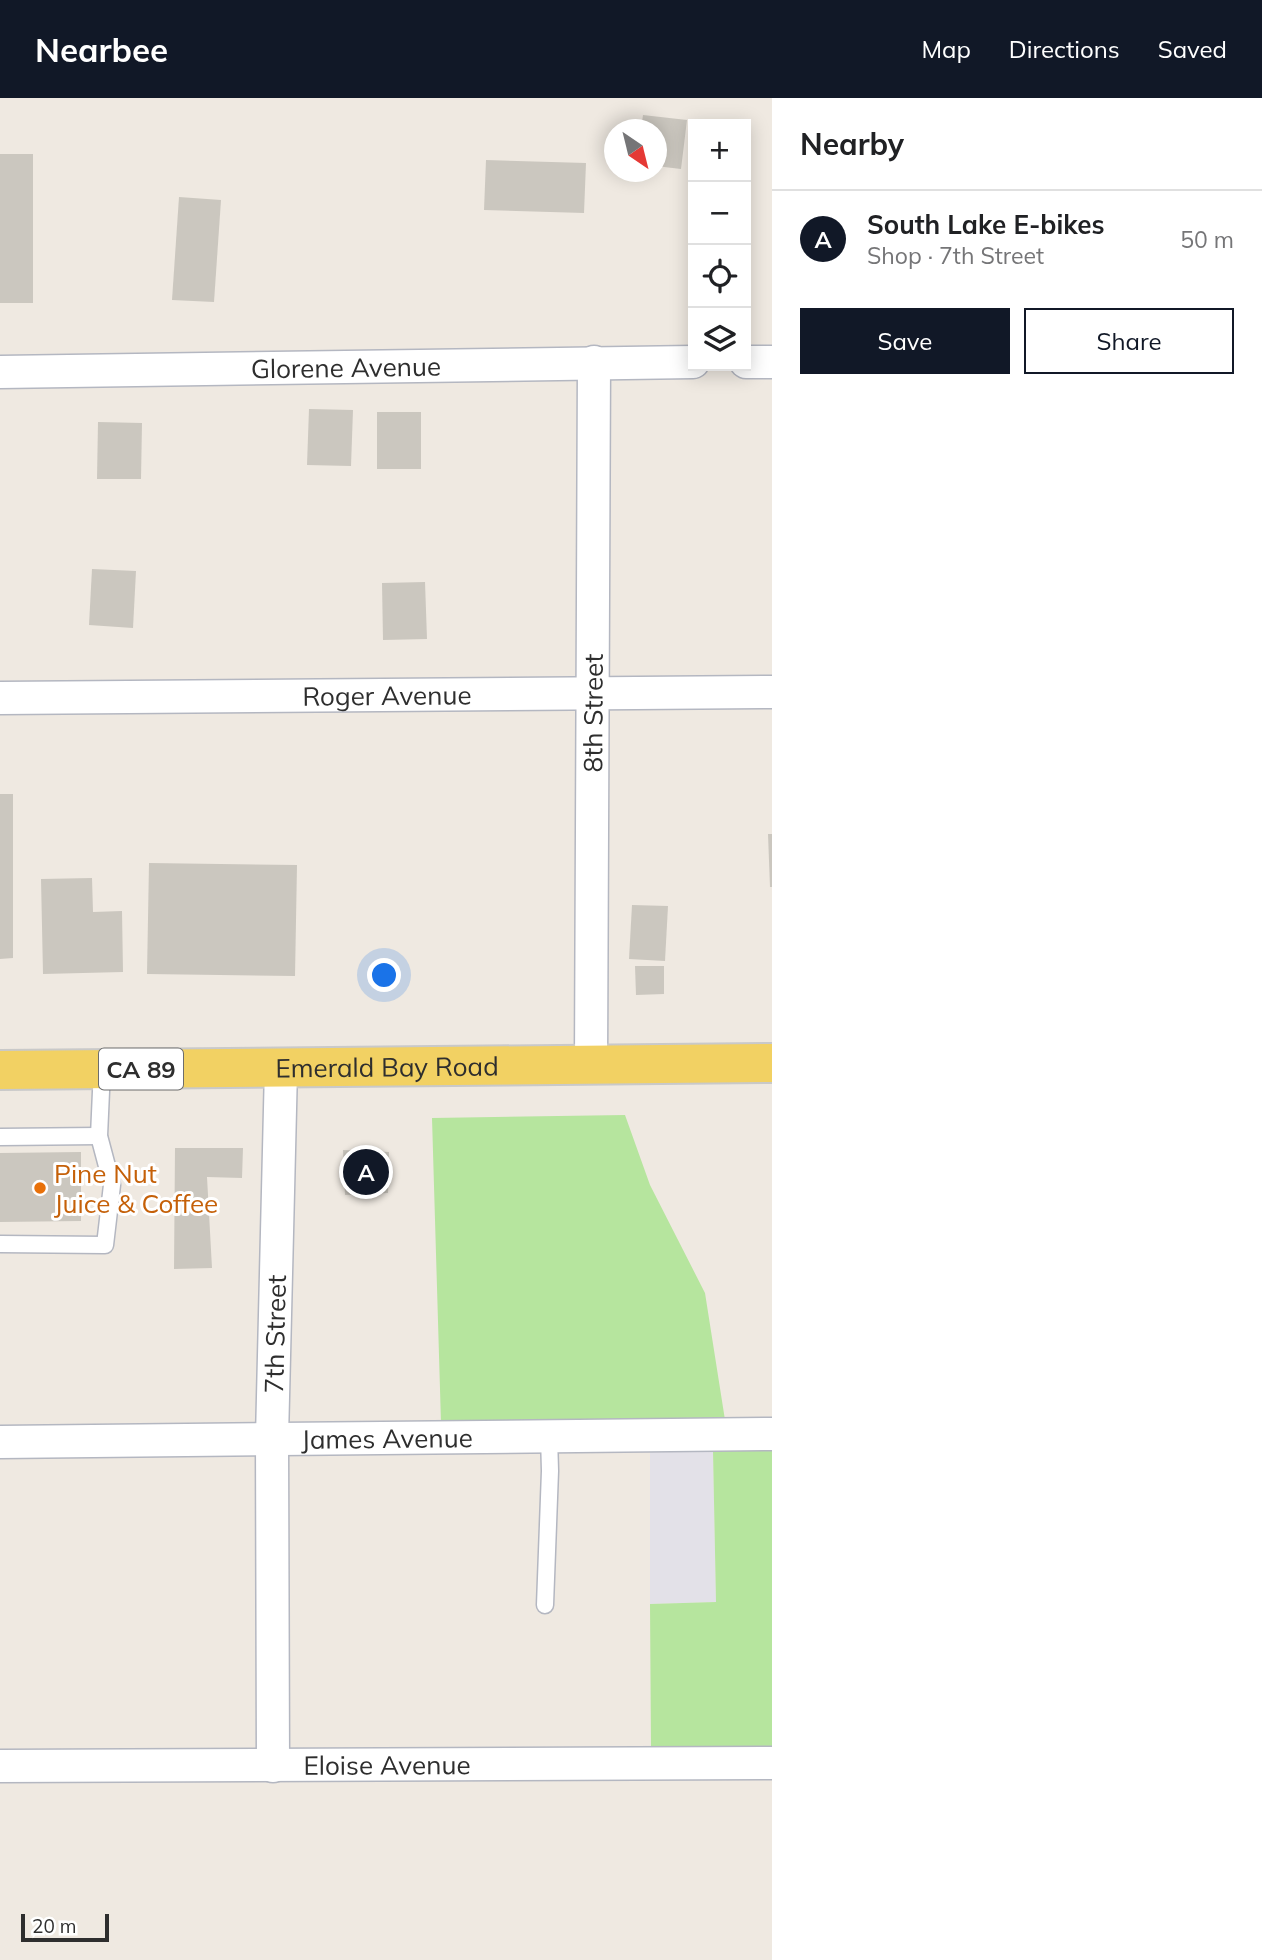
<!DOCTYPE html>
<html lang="en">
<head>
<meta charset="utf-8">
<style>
	:root { --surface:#fff; --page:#f2f2f2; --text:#202124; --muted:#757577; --line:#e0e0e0; --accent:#111827 }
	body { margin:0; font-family:Mulish,sans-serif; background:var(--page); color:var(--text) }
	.controls { position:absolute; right:21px; top:21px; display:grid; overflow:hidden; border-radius:0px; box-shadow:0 4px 18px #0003 }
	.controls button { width:63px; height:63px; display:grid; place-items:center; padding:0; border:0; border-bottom:2px solid var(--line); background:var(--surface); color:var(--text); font:35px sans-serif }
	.compass { position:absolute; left:604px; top:21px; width:63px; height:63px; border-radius:50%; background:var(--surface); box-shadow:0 4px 18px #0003; rotate:145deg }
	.scale { position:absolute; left:21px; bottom:18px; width:88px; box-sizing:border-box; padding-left:7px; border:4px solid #2e2e2e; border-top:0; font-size:19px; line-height:24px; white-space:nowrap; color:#2e2e2e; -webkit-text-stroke:5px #fff; paint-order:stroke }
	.you { position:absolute; left:385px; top:878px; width:24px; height:24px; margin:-18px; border:5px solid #fff; border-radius:50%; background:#1a73e8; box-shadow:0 0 0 10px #1a73e833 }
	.badge { display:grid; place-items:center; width:46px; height:46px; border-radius:50%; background:var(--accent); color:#fff; font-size:23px; font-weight:700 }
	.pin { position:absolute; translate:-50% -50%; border:4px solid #fff; box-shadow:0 2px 7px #0006 }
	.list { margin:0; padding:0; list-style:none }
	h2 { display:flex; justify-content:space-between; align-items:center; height:91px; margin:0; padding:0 28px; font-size:30px }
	h2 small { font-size:23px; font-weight:400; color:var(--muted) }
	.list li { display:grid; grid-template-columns:46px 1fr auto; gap:21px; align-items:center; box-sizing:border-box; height:98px; padding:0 28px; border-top:2px solid var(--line) }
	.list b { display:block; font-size:26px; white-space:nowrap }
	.list p { margin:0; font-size:23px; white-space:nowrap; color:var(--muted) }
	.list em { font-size:23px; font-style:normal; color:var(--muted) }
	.actions { display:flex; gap:14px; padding:21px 28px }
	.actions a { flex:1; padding:16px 0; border:2px solid var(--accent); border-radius:0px; text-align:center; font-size:24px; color:var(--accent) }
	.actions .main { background:var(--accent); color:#fff }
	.icon { flex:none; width:38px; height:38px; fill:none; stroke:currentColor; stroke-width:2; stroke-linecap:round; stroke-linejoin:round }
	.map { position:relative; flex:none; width:772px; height:1862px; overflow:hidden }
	header { display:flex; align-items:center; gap:42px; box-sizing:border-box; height:98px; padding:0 35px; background:var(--accent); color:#fff }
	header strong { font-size:33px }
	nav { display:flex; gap:38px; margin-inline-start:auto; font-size:24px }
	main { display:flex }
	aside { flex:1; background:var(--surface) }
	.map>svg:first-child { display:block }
	.industrial { fill:#e3e1e8 }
	.green { fill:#b6e59e }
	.building { fill:#cbc7bf }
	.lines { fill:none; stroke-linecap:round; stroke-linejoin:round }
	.lane-casing { stroke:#b4b7c1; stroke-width:19 }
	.street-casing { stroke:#b4b7c1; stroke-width:35 }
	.primary-casing { stroke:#c9c9c9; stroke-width:42 }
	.lane { stroke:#fff; stroke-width:16 }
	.street { stroke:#fff; stroke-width:32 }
	.primary { stroke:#f2d163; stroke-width:38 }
	.food-dot { fill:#e8710a; stroke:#fff; stroke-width:2.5 }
	.labels { text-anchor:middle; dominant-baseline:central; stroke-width:6; stroke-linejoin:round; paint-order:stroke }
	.shield { fill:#fff; stroke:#6d6d6d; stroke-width:2 }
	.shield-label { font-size:24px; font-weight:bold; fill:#2e2e2e }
	.street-label { font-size:26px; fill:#2e2e2e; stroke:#fff }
	.food-label { font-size:26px; fill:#c56008; stroke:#fff; text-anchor:start }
</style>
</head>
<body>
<header>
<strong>Nearbee</strong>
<nav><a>Map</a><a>Directions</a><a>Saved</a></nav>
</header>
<main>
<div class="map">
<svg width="772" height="1862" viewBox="0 0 772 1862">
	<rect width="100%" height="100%" fill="#efe9e1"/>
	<polygon class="industrial" points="713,1353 716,1504 650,1506 650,1354"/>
	<g class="green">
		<polygon points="625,1017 650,1087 705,1195 725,1322 441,1325 432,1020"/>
		<polygon points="772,1351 772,1648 651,1650 650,1506 716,1504 713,1353"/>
	</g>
	<g class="building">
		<polygon points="643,17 687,22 681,71 656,68 656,32 641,32"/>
		<rect x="0" y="56" width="33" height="149"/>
		<polygon points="486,62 586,65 584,115 484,112"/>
		<polygon points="179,99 221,102 214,204 172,202"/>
		<polygon points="309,311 353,312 351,368 307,367"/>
		<rect x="377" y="314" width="44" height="57"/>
		<polygon points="98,324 142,325 141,381 97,381"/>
		<polygon points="92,471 136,473 133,530 89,527"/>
		<polygon points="425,484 427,541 383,542 382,485"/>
		<polygon points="0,696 13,696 13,860 0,861"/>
		<polygon points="768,736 772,736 772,789 770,789"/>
		<polygon points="149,765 297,767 295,878 147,876"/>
		<polygon points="92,780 93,814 122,813 123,874 43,876 41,781"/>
		<polygon points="632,807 668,808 665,863 629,861"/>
		<polygon points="635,868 664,868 664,896 636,897"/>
		<polygon points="175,1050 243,1050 242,1080 207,1079 212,1170 174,1171"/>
		<polygon points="343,1052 389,1054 388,1095 345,1097"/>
		<polygon points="81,1054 81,1123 0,1124 0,1055"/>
	</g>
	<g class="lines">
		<g class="lane-casing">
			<g id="lane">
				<polyline points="0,1039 99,1038"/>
				<polyline points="0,1146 105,1147 112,1087 99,1038 102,971"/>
				<polyline points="545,1507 550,1373 549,1338"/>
			</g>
		</g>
		<g class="street-casing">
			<g id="street">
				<polyline points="746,264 772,264"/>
				<path id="s1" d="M0,274L693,264"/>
				<path id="s2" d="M0,600L772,594"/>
				<path id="s3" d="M591,967L594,264"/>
				<path id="s4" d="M0,1344L772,1336"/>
				<path id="s5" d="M0,1668L772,1665"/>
				<path id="s6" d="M273,1668L272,1340L281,970"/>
			</g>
		</g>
		<g class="primary-casing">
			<g id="primary">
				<path id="s7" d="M0,972L772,965"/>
			</g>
		</g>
		<use href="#lane" class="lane"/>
		<use href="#street" class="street"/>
		<use href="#primary" class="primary"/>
	</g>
	<circle class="food-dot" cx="40" cy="1090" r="7"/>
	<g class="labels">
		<rect class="shield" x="99" y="950.5" width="84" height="41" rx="5"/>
		<g class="shield-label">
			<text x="141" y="971">CA 89</text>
		</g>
		<g class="street-label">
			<text stroke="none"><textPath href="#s1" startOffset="346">Glorene Avenue</textPath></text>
			<text stroke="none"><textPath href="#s2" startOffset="387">Roger Avenue</textPath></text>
			<text stroke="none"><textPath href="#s3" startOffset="352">8th Street</textPath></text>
			<text stroke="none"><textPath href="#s7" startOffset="387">Emerald Bay Road</textPath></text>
			<text stroke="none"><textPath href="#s6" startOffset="432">7th Street</textPath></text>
			<text stroke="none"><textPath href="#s4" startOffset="387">James Avenue</textPath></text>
			<text stroke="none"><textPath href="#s5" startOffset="387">Eloise Avenue</textPath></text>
		</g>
		<g class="food-label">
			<text x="54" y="1075">Pine Nut<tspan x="54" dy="30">Juice &amp; Coffee</tspan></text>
		</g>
	</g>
</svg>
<div class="controls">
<button>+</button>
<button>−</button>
<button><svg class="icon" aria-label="locate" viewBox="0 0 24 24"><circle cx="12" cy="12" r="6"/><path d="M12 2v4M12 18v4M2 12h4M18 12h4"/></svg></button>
<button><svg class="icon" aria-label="layers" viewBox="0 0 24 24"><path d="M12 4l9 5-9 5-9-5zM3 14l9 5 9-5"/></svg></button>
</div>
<svg class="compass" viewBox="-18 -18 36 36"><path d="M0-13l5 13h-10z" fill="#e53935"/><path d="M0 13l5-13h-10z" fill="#757577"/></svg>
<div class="scale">20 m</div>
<div class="you"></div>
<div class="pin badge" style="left:366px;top:1074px">A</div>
</div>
<aside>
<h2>Nearby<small></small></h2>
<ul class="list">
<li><span class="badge">A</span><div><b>South Lake E-bikes</b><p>Shop · 7th Street</p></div><em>50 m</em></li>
</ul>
<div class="actions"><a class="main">Save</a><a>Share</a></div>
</aside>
</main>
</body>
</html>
